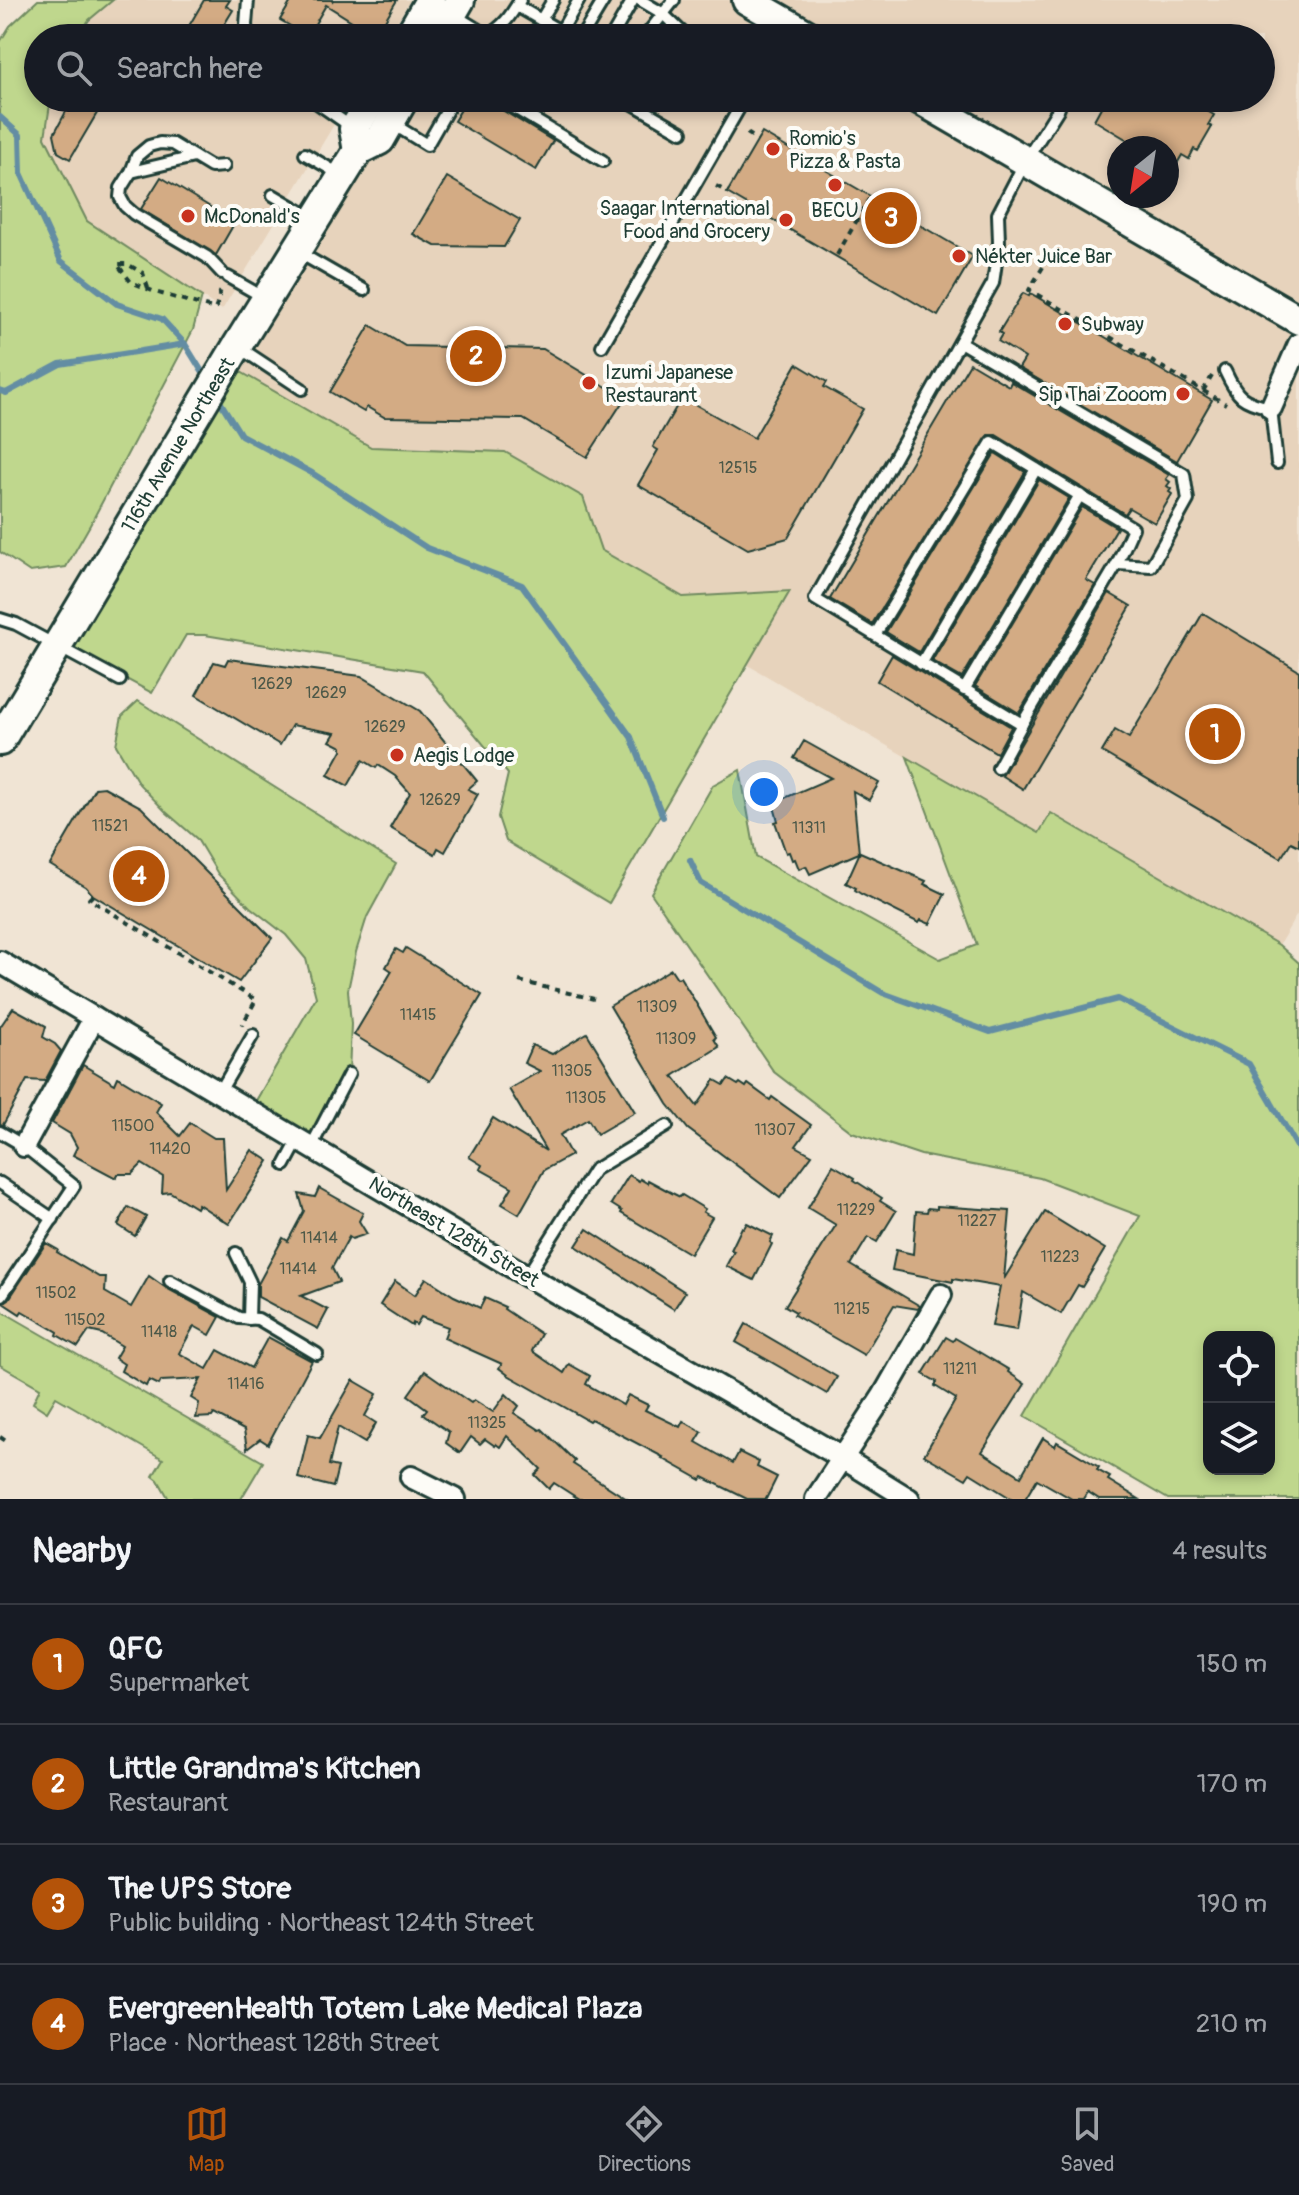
<!DOCTYPE html>
<html lang="en">
<head>
<meta charset="utf-8">
<style>
	:root { --surface:#171b24; --page:#242831; --text:#f1f3f6; --muted:#9ea1a6; --line:#363941; --accent:#b45309 }
	body { margin:0; font-family:Pangolin,sans-serif; background:var(--page); color:var(--text) }
	.controls { position:absolute; right:24px; bottom:24px; display:grid; overflow:hidden; border-radius:16px; box-shadow:0 4px 12px #0003 }
	.controls button { width:72px; height:72px; display:grid; place-items:center; padding:0; border:0; border-bottom:2px solid var(--line); background:var(--surface); color:var(--text); font:40px sans-serif }
	.compass { position:absolute; left:1107px; top:136px; width:72px; height:72px; border-radius:50%; background:var(--surface); box-shadow:0 4px 12px #0003; rotate:210deg }
	.you { position:absolute; left:764px; top:792px; width:28px; height:28px; margin:-20px; border:6px solid #fff; border-radius:50%; background:#1a73e8; box-shadow:0 0 0 12px #1a73e833 }
	.badge { display:grid; place-items:center; width:52px; height:52px; border-radius:50%; background:var(--accent); color:#fff; font-size:26px; font-weight:700 }
	.pin { position:absolute; translate:-50% -50%; border:4px solid #fff; box-shadow:0 2px 8px #0006 }
	.list { margin:0; padding:0; list-style:none }
	h2 { display:flex; justify-content:space-between; align-items:center; height:104px; margin:0; padding:0 32px; font-size:34px }
	h2 small { font-size:26px; font-weight:400; color:var(--muted) }
	.list li { display:grid; grid-template-columns:52px 1fr auto; gap:24px; align-items:center; box-sizing:border-box; height:120px; padding:0 32px; border-top:2px solid var(--line) }
	.list b { display:block; font-size:30px; white-space:nowrap }
	.list p { margin:0; font-size:26px; white-space:nowrap; color:var(--muted) }
	.list em { font-size:26px; font-style:normal; color:var(--muted) }
	.icon { flex:none; width:44px; height:44px; fill:none; stroke:currentColor; stroke-width:2; stroke-linecap:round; stroke-linejoin:round }
	.map { position:relative; flex:none; width:1299px; height:1499px; overflow:hidden }
	.search { position:absolute; background:var(--surface); box-shadow:0 4px 12px #0003; left:24px; right:24px; top:24px; height:88px; display:flex; align-items:center; gap:20px; box-sizing:border-box; padding:0 28px; border-radius:44px; color:var(--muted); font-size:30px }
	.sheet { height:584px; background:var(--surface) }
	nav { display:flex; justify-content:space-around; align-items:center; box-sizing:border-box; height:112px; border-top:2px solid var(--line); background:var(--surface); font-size:22px; color:var(--muted) }
	nav a { display:grid; justify-items:center; gap:4px }
	nav .on { color:var(--accent) }
	.map>svg:first-child { display:block }
	.built { fill:#e7d3bc; fill-rule:evenodd }
	.green { fill:#bfd78d; stroke:#6f8a60; stroke-width:2; fill-rule:evenodd }
	.lines { fill:none; stroke-linecap:round; stroke-linejoin:round }
	.stream { stroke:#638da3; stroke-width:6 }
	.building { fill:#d3ab84; stroke:#1f3d34; stroke-width:2 }
	.lane-casing { stroke:#1f3d34; stroke-width:16 }
	.street-casing { stroke:#1f3d34; stroke-width:26 }
	.secondary-casing { stroke:#1f3d34; stroke-width:34 }
	.path { stroke:#1f3d34; stroke-width:4; stroke-dasharray:6 6; stroke-linecap:butt }
	.lane { stroke:#fdfcf7; stroke-width:10 }
	.street { stroke:#fdfcf7; stroke-width:20 }
	.secondary { stroke:#fdfcf7; stroke-width:28 }
	.poi-dot { fill:#c8321e; stroke:#fdfcf7; stroke-width:3 }
	.labels { text-anchor:middle; dominant-baseline:central; stroke-width:8; stroke-linejoin:round; paint-order:stroke }
	.number-label { font-size:16px; fill:#4c5848 }
	.poi-label { font-size:20px; fill:#1f3d34; stroke:#fdfcf7; text-anchor:start }
	.street-label { font-size:20px; fill:#1f3d34; stroke:#fdfcf7 }
</style>
</head>
<body>
<div class="map">
<svg width="1299" height="1499" viewBox="0 0 1299 1499">
	<rect width="100%" height="100%" fill="#f0e4d4"/>
	<filter id="ink" filterUnits="userSpaceOnUse"><feTurbulence type="fractalNoise" baseFrequency=".0125" numOctaves="2"/><feDisplacementMap in="SourceGraphic" scale="16" xChannelSelector="R" yChannelSelector="G"/><feConvolveMatrix kernelMatrix="1 2 1 2 8 2 1 2 1" color-interpolation-filters="sRGB"/></filter>
	<g filter="url(#ink)">
		<g class="built">
			<polygon points="113,0 410,0 387,38 77,38 89,20"/>
			<path d="M446,0H1299V911L1279,945L1052,813L1039,834L746,664L789,591L683,597L601,550L583,497L505,452L371,447L227,364L387,98H1261V38H423ZM1119,148H1167V196H1119Z"/>
			<polygon points="51,98 350,98 222,310 87,221 45,137"/>
		</g>
		<g class="green">
			<polygon points="38,0 113,0 89,20 77,38 38,38 38,98 51,98 45,137 87,221 202,297 193,330 90,525 66,567 30,572 0,552 0,42 10,26"/>
			<polygon points="227,364 371,447 505,452 583,497 601,550 683,597 790,591 609,903 506,841 498,817 508,774 423,671 205,635 186,635 152,693 59,643"/>
			<polygon points="138,701 396,864 367,917 356,952 348,990 351,1024 349,1074 310,1147 250,1111 316,997 306,959 286,935 250,907 218,874 197,839 166,812 139,784 116,745 122,716"/>
			<path d="M907,757L1039,833L1051,813L1279,945L1299,963V1499H1168L1025,1416L1140,1216L1040,1178L921,1155L852,1132L774,1072L651,893L713,785L740,770L756,857L940,959L977,945ZM1269,1337V1469H1209V1337Z"/>
			<polygon points="0,1310 263,1462 241,1499 169,1499 158,1480 153,1476 163,1459 56,1397 47,1412 33,1403 40,1388 0,1365"/>
		</g>
		<g class="lines">
			<g class="stream">
				<polyline points="0,117 20,135 21,173 61,261 117,304 162,319 185,344 206,378"/>
				<polyline points="0,391 6,393 60,364 185,344"/>
				<polyline points="216,395 241,435 312,473 427,548 522,585 631,737 663,817"/>
				<polyline points="690,860 701,883 883,993 990,1032 1118,999 1249,1064 1299,1150"/>
			</g>
		</g>
		<g class="building">
			<polygon points="204,0 230,0 226,6 233,10 216,38 182,38"/>
			<polygon points="292,0 397,0 378,32 374,25 367,25 363,28 326,5 308,36 280,20"/>
			<polygon points="468,98 490,98 494,105 553,141 536,170 454,121"/>
			<polygon points="1106,98 1215,98 1207,111 1214,115 1208,125 1212,127 1198,151 1194,149 1189,159 1182,155 1167,181 1167,148 1141,148 1094,120"/>
			<polygon points="88,101 100,108 70,159 58,152 54,134 69,106"/>
			<polygon points="762,133 973,256 938,316 727,193"/>
			<polygon points="161,177 235,222 216,255 141,209"/>
			<polygon points="447,177 520,220 504,247 435,246 413,234"/>
			<polygon points="1023,293 1029,296 1030,293 1212,400 1177,461 1019,368 1025,358 998,341 1002,334 999,332"/>
			<polygon points="370,325 405,346 543,349 625,398 587,457 523,419 384,417 367,407 364,412 330,392"/>
			<polygon points="970,363 1009,386 1011,382 1169,475 1166,479 1170,482 1167,486 1171,489 1169,492 1172,494 1155,523 1129,508 1125,514 996,435 989,435 872,624 830,599"/>
			<polygon points="797,364 827,382 824,387 863,409 788,538 748,549 638,485 658,450 653,447 682,397 754,438"/>
			<polygon points="995,453 1025,472 919,652 886,632"/>
			<polygon points="1039,480 1069,498 962,678 932,661"/>
			<polygon points="1082,507 1117,528 1086,580 1095,585 1019,713 975,686"/>
			<polygon points="1109,593 1131,606 1023,789 1002,776"/>
			<polygon points="1203,613 1299,671 1299,846 1291,842 1281,858 1102,752 1115,730 1129,738"/>
			<polygon points="892,655 1011,727 997,753 877,681"/>
			<polygon points="228,659 361,676 420,711 477,781 468,789 478,794 445,852 438,848 435,854 390,828 410,793 395,776 378,765 376,768 363,760 348,786 328,775 342,750 342,747 330,741 335,733 292,725 280,745 196,695 214,662 225,665"/>
			<polygon points="804,741 879,783 869,800 853,791 859,853 810,874 806,866 799,869 795,859 792,860 789,852 786,853 775,822 778,821 773,803 831,778 794,758"/>
			<polygon points="104,787 141,807 272,938 239,982 93,895 86,887 50,865 95,788"/>
			<polygon points="860,852 926,881 924,884 945,894 930,924 921,920 919,923 861,894 855,890 856,888 846,883"/>
			<polygon points="406,948 482,995 430,1081 354,1035 392,971 386,967 396,949 403,953"/>
			<polygon points="671,969 677,978 680,977 693,998 716,1037 714,1039 719,1047 673,1076 697,1106 715,1080 724,1085 728,1079 738,1085 740,1083 746,1087 748,1084 770,1100 772,1097 811,1125 796,1146 812,1155 780,1198 688,1129 668,1104 610,1006"/>
			<polygon points="13,1008 46,1026 43,1037 55,1044 61,1051 45,1081 27,1080 3,1125 0,1124 0,1027"/>
			<polygon points="587,1033 635,1112 597,1134 588,1119 560,1135 571,1155 544,1170 519,1214 502,1204 512,1187 480,1169 482,1165 469,1157 493,1118 546,1151 509,1089 540,1071 524,1063 532,1045 552,1054"/>
			<polygon points="83,1065 115,1084 118,1077 161,1103 156,1112 180,1136 190,1123 214,1138 223,1138 226,1190 252,1150 269,1161 229,1224 198,1204 196,1208 170,1192 162,1193 163,1177 142,1164 132,1174 118,1174 116,1178 73,1155 77,1147 70,1134 52,1123"/>
			<polygon points="833,1165 855,1178 854,1180 882,1198 880,1201 896,1211 877,1242 868,1237 851,1265 920,1306 918,1309 894,1305 864,1355 794,1315 796,1312 785,1306 836,1225 808,1208"/>
			<polygon points="629,1175 639,1181 640,1179 647,1183 648,1180 672,1193 680,1197 682,1195 705,1209 703,1212 712,1217 690,1254 621,1213 622,1211 611,1204"/>
			<polygon points="319,1188 363,1213 359,1221 367,1234 352,1239 349,1237 332,1268 339,1282 301,1296 328,1310 318,1329 258,1297 258,1284 283,1238 288,1241 304,1211 299,1194 315,1197"/>
			<polygon points="937,1206 1010,1211 1004,1279 1045,1212 1105,1249 1082,1287 1078,1285 1061,1314 1023,1292 1017,1330 992,1326 1000,1287 953,1279 953,1282 892,1270 896,1250 913,1254 916,1211 927,1212 928,1208 937,1209"/>
			<polygon points="128,1207 146,1217 135,1236 118,1225"/>
			<polygon points="747,1223 773,1236 770,1242 772,1244 754,1280 726,1266 734,1251 731,1250 742,1227 744,1228"/>
			<polygon points="587,1229 685,1292 674,1309 576,1246"/>
			<polygon points="46,1243 58,1250 57,1252 99,1277 106,1277 105,1292 131,1307 149,1276 166,1288 220,1317 210,1335 194,1326 179,1353 207,1369 218,1350 251,1368 268,1337 312,1361 268,1444 260,1439 247,1449 244,1430 214,1414 212,1417 196,1418 199,1403 191,1398 201,1379 161,1381 159,1385 149,1380 146,1386 121,1371 124,1364 115,1358 122,1346 102,1334 89,1331 78,1347 57,1335 58,1332 22,1311 20,1314 3,1303 9,1299"/>
			<polygon points="426,1278 454,1296 480,1308 485,1298 505,1307 504,1309 541,1334 532,1351 564,1373 569,1364 590,1376 586,1384 623,1405 628,1395 648,1405 645,1410 680,1427 683,1421 702,1432 696,1442 733,1463 739,1452 759,1462 757,1467 777,1477 766,1499 747,1499 703,1477 701,1480 662,1458 663,1457 591,1419 589,1421 508,1375 499,1368 502,1364 444,1338 448,1327 421,1317 416,1325 413,1323 412,1326 380,1305 395,1281 415,1295"/>
			<polygon points="746,1324 837,1377 827,1394 736,1342"/>
			<polygon points="946,1337 953,1341 955,1338 979,1352 1009,1370 1008,1372 1025,1384 982,1452 1021,1476 1043,1438 1055,1446 1057,1442 1099,1467 1097,1470 1110,1477 1108,1480 1139,1499 1099,1499 1088,1492 1084,1499 1072,1499 1037,1479 1025,1499 1012,1499 970,1473 966,1479 924,1455 956,1399 935,1386 937,1382 923,1374"/>
			<polygon points="425,1371 471,1403 474,1400 493,1412 506,1394 519,1406 514,1413 540,1430 542,1429 575,1461 573,1464 627,1499 579,1499 554,1483 549,1489 535,1475 541,1469 507,1436 500,1447 496,1444 495,1446 485,1439 480,1444 471,1437 460,1453 446,1443 449,1432 423,1414 427,1409 408,1395"/>
			<polygon points="353,1380 377,1394 365,1416 376,1423 365,1443 338,1427 329,1465 338,1467 333,1487 298,1478 308,1435 320,1438"/>
		</g>
		<g class="lines">
			<g class="lane-casing">
				<g id="lane">
					<polyline points="248,0 246,25 248,38"/>
					<polyline points="640,0 662,13 688,38"/>
					<polyline points="517,6 572,38"/>
					<path d="M454,15L487,35C503,28 511,15 520,0"/>
					<polyline points="541,20 553,0"/>
					<polyline points="561,31 579,0"/>
					<polyline points="366,38 370,32"/>
					<polyline points="581,38 604,0"/>
					<polyline points="611,38 633,0"/>
					<polyline points="644,38 674,0"/>
					<polyline points="310,98 353,128"/>
					<polyline points="498,98 603,161"/>
					<polyline points="623,98 682,132"/>
					<polyline points="393,124 427,145 454,98"/>
					<polyline points="305,154 341,175"/>
					<polyline points="131,172 194,157"/>
					<polyline points="273,195 314,219"/>
					<polyline points="298,252 364,290"/>
					<polyline points="222,273 207,257 134,214 125,206 120,197 121,188 131,172 137,156 149,146 160,143 173,144 211,167 224,166"/>
					<polyline points="228,277 265,298"/>
					<polyline points="960,342 1184,474 1188,500 1151,566 1117,564 1022,724"/>
					<polyline points="237,346 302,389"/>
					<polyline points="602,346 745,98"/>
					<path d="M1225,371C1237,397 1242,402 1271,408L1277,463"/>
					<polyline points="0,619 16,624 120,680"/>
					<polyline points="875,635 992,442 1133,528 1117,564"/>
					<polyline points="921,664 1036,469"/>
					<polyline points="964,690 1080,495"/>
					<polyline points="998,768 1022,724 815,599 993,283 999,242 998,214 1026,160 1059,108"/>
					<polyline points="219,1093 253,1035"/>
					<polyline points="0,1132 24,1146 74,1186 2,1295"/>
					<polyline points="311,1147 349,1074"/>
					<polyline points="285,1165 299,1139"/>
					<polyline points="0,1183 53,1219"/>
					<polyline points="236,1253 250,1282 249,1319"/>
					<polyline points="527,1276 594,1170 667,1126"/>
					<polyline points="170,1281 239,1318 258,1319 317,1354"/>
				</g>
			</g>
			<g class="street-casing">
				<g id="street">
					<polyline points="1271,408 1299,344"/>
					<polyline points="0,962 527,1276 841,1457 909,1499"/>
					<polyline points="24,1146 94,1018"/>
					<polyline points="411,1477 455,1499"/>
					<polyline points="816,1499 883,1396 941,1295"/>
				</g>
			</g>
			<g class="secondary-casing">
				<g id="secondary">
					<polyline points="747,0 813,38"/>
					<polyline points="408,38 430,0"/>
					<polyline points="438,38 460,0"/>
					<polyline points="917,98 1299,320"/>
					<polyline points="358,151 354,129 373,98"/>
					<polyline points="0,741 237,346 358,151 380,140 404,98"/>
				</g>
			</g>
			<g class="path">
				<polyline points="331,1 332,0"/>
				<polyline points="747,133 758,140"/>
				<polyline points="716,186 728,192"/>
				<polyline points="837,255 869,199"/>
				<polyline points="1043,267 1029,290 1226,404"/>
				<path d="M148,288L143,273L127,264H117L131,282L155,292L215,309C219,302 218,296 221,290"/>
				<polyline points="1203,391 1212,376"/>
				<polyline points="93,895 89,899 256,1000 242,1025"/>
				<polyline points="519,981 594,999"/>
				<polyline points="0,1437 6,1441"/>
			</g>
			<use href="#lane" class="lane"/>
			<use href="#street" class="street"/>
			<use href="#secondary" class="secondary"/>
		</g>
	</g>
	<g class="poi-dot">
		<circle cx="773" cy="149" r="8"/>
		<circle cx="835" cy="185" r="8"/>
		<circle cx="188" cy="216" r="8"/>
		<circle cx="786" cy="220" r="8"/>
		<circle cx="959" cy="256" r="8"/>
		<circle cx="1065" cy="324" r="8"/>
		<circle cx="589" cy="383" r="8"/>
		<circle cx="1183" cy="394" r="8"/>
		<circle cx="397" cy="755" r="8"/>
	</g>
	<g class="labels">
		<g class="number-label">
			<text x="738" y="468">12515</text>
			<text x="272" y="684">12629</text>
			<text x="326" y="693">12629</text>
			<text x="385" y="727">12629</text>
			<text x="440" y="800">12629</text>
			<text x="110" y="826">11521</text>
			<text x="809" y="828">11311</text>
			<text x="657" y="1007">11309</text>
			<text x="418" y="1015">11415</text>
			<text x="676" y="1039">11309</text>
			<text x="572" y="1071">11305</text>
			<text x="586" y="1098">11305</text>
			<text x="133" y="1126">11500</text>
			<text x="775" y="1130">11307</text>
			<text x="170" y="1149">11420</text>
			<text x="856" y="1210">11229</text>
			<text x="977" y="1221">11227</text>
			<text x="319" y="1238">11414</text>
			<text x="1060" y="1257">11223</text>
			<text x="298" y="1269">11414</text>
			<text x="56" y="1293">11502</text>
			<text x="852" y="1309">11215</text>
			<text x="85" y="1320">11502</text>
			<text x="159" y="1332">11418</text>
			<text x="960" y="1369">11211</text>
			<text x="246" y="1384">11416</text>
			<text x="487" y="1423">11325</text>
		</g>
		<g class="poi-label">
			<text x="789" y="138">Romio's<tspan x="789" dy="23">Pizza &amp; Pasta</tspan></text>
			<text x="770" y="208" text-anchor="end">Saagar International<tspan x="770" dy="23">Food and Grocery</tspan></text>
			<text x="835" y="210" text-anchor="middle">BECU</text>
			<text x="204" y="216">McDonald's</text>
			<text x="975" y="256">Nékter Juice Bar</text>
			<text x="1081" y="324">Subway</text>
			<text x="605" y="372">Izumi Japanese<tspan x="605" dy="23">Restaurant</tspan></text>
			<text x="1167" y="394" text-anchor="end">Sip Thai Zooom</text>
			<text x="413" y="755">Aegis Lodge</text>
		</g>
		<g class="street-label">
			<text transform="translate(178 445) rotate(-59)">116th Avenue Northeast</text>
			<text transform="translate(454 1232) rotate(31)">Northeast 128th Street</text>
		</g>
	</g>
</svg>
<div class="controls">
<button><svg class="icon" aria-label="locate" viewBox="0 0 24 24"><circle cx="12" cy="12" r="6"/><path d="M12 2v4M12 18v4M2 12h4M18 12h4"/></svg></button>
<button><svg class="icon" aria-label="layers" viewBox="0 0 24 24"><path d="M12 4l9 5-9 5-9-5zM3 14l9 5 9-5"/></svg></button>
</div>
<svg class="compass" viewBox="-18 -18 36 36"><path d="M0-13l5 13h-10z" fill="#e53935"/><path d="M0 13l5-13h-10z" fill="#9ea1a6"/></svg>
<div class="you"></div>
<div class="pin badge" style="left:1215px;top:734px">1</div>
<div class="pin badge" style="left:476px;top:356px">2</div>
<div class="pin badge" style="left:891px;top:218px">3</div>
<div class="pin badge" style="left:139px;top:876px">4</div>
<div class="search"><svg class="icon" aria-label="search" viewBox="0 0 24 24"><circle cx="10" cy="10" r="6"/><path d="M15 15l6 6"/></svg>Search here</div>
</div>
<section class="sheet">
<h2>Nearby<small>4 results</small></h2>
<ul class="list">
<li><span class="badge">1</span><div><b>QFC</b><p>Supermarket</p></div><em>150 m</em></li>
<li><span class="badge">2</span><div><b>Little Grandma's Kitchen</b><p>Restaurant</p></div><em>170 m</em></li>
<li><span class="badge">3</span><div><b>The UPS Store</b><p>Public building · Northeast 124th Street</p></div><em>190 m</em></li>
<li><span class="badge">4</span><div><b>EvergreenHealth Totem Lake Medical Plaza</b><p>Place · Northeast 128th Street</p></div><em>210 m</em></li>
</ul>
</section>
<nav>
<a class="on"><svg class="icon" aria-label="map" viewBox="0 0 24 24"><path d="M3 6l6-2 6 2 6-2v14l-6 2-6-2-6 2zM9 4v14M15 6v14"/></svg>Map</a>
<a><svg class="icon" aria-label="directions" viewBox="0 0 24 24"><path d="M12 3l9 9-9 9-9-9zM9 14v-3h6M13 9l2 2-2 2"/></svg>Directions</a>
<a><svg class="icon" aria-label="saved" viewBox="0 0 24 24"><path d="M7 4h10v16l-5-4-5 4z"/></svg>Saved</a>
</nav>
</body>
</html>
